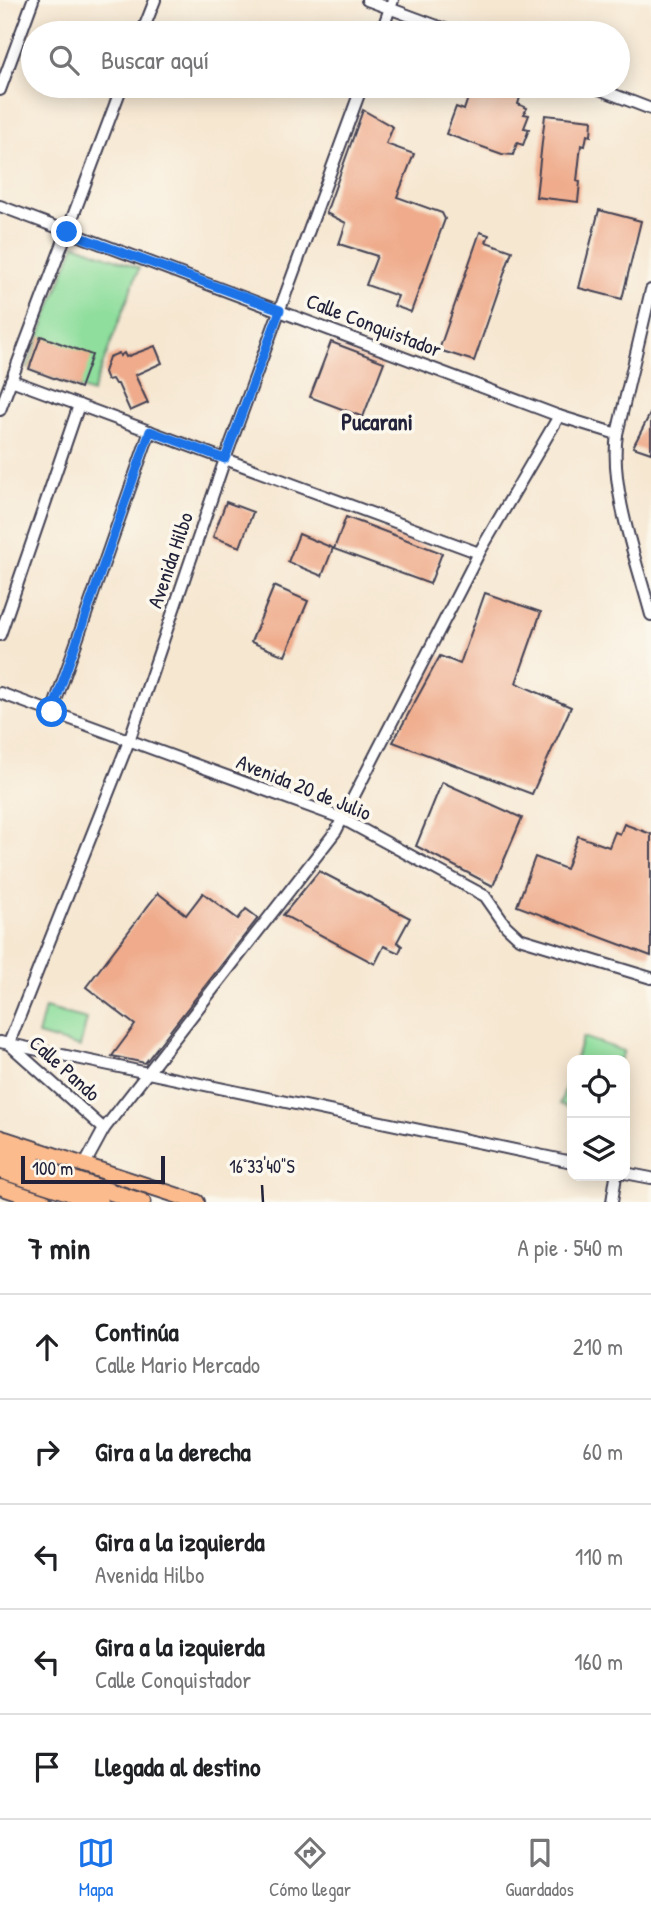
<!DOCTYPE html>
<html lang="es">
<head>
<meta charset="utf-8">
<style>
	:root { --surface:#fff; --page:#f6f6f6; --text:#202124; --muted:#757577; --line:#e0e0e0; --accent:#1a73e8 }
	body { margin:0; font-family:"Patrick Hand",sans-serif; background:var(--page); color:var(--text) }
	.controls { position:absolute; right:21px; bottom:21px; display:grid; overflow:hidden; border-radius:14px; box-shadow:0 4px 18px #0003 }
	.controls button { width:63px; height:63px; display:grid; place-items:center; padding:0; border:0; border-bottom:2px solid var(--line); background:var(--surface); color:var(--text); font:35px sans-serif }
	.scale { position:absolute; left:21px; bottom:18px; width:144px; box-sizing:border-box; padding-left:7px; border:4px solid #22223b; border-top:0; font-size:19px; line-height:24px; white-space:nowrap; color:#22223b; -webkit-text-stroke:5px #fbf7ec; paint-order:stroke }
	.stop { position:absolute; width:21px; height:21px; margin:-16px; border:5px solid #1a73e8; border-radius:50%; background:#fff }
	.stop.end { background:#1a73e8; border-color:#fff; box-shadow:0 2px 7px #0008 }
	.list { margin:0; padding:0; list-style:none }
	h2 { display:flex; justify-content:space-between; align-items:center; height:91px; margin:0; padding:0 28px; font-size:30px }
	h2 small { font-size:23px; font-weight:400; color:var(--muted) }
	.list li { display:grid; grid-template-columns:46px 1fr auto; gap:21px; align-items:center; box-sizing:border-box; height:105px; padding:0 28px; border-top:2px solid var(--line) }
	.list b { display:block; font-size:26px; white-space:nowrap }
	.list p { margin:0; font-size:23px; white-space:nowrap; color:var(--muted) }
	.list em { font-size:23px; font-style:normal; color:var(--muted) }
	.icon { flex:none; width:38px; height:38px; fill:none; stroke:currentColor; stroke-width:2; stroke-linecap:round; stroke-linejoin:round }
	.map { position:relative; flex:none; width:651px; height:1202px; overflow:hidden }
	.search { position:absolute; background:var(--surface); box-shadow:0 4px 18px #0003; left:21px; right:21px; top:21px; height:77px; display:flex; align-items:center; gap:18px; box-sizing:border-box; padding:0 24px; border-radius:38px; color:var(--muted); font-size:26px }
	.sheet { height:616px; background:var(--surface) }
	nav { display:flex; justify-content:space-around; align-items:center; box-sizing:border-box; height:98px; border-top:2px solid var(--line); background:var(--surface); font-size:19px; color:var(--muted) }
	nav a { display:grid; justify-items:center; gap:4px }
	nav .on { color:var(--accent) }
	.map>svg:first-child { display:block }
	.green { fill:#8fde9d; stroke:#58806c; stroke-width:2 }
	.building { fill:#efab8b }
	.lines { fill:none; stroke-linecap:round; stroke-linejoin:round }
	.minor-casing { stroke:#424052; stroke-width:14 }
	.major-casing { stroke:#424052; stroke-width:18 }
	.highway-casing { stroke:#424052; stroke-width:19 }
	.minor { stroke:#fff; stroke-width:10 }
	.major { stroke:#fbbb8c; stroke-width:14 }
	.highway { stroke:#fbbb8c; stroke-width:16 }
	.route { stroke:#1a73e8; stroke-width:9 }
	.ticks { fill:none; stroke:#22223b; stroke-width:2.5 }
	.labels { text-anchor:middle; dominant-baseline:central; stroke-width:7; stroke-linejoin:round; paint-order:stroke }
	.street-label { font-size:21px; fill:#22223b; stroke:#fbf7ec }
	.neighbourhood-label { font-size:23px; font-weight:bold; fill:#22223b; stroke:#fbf7ec }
	.ticks-label { font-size:18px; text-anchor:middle; fill:#22223b; stroke:#fbf7ec; stroke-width:7; stroke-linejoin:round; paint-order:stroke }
</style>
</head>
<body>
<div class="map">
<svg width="651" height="1202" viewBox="0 0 651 1202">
	<rect width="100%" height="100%" fill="#fbf7ec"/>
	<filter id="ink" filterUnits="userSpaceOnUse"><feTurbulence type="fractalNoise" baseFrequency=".0143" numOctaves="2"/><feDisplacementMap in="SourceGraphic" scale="14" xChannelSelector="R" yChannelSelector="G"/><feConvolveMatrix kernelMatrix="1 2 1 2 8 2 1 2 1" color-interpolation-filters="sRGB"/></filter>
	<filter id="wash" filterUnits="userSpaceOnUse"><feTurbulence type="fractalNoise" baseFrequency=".00686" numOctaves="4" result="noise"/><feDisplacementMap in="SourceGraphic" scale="28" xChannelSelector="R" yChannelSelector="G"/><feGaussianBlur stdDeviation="1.57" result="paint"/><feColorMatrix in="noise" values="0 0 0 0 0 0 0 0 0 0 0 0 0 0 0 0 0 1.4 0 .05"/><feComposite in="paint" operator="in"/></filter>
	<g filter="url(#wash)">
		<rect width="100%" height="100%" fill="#f6e7d1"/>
		<g class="green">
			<polygon points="75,244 139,268 92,393 27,368"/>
			<polygon points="45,1008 87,1019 80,1047 38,1035"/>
			<polygon points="583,1037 624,1051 620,1060 575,1060"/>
			<polygon points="572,1068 572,1109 560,1104"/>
		</g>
		<g id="blocks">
			<g class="building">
				<polygon points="472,86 520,86 518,93 521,94 518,104 527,108 524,114 529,115 524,128 529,129 523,145 517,143 513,155 502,154 446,134 456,107 464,110"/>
				<polygon points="363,110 393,127 386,144 414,154 397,197 442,213 445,219 411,312 394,306 398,296 366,285 377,256 339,244 346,223 326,213"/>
				<polygon points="545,115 592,120 591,136 587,135 585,146 581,145 577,181 580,182 578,202 536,197"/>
				<polygon points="599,210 641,221 622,299 579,288"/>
				<polygon points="480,232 489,235 486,242 512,251 474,361 439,350"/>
				<polygon points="41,336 92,355 80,388 29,369"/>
				<polygon points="331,342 384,362 363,417 310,397"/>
				<polygon points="155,346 162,363 135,375 148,403 130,411 118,384 115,384 112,379 107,380 104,372 109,357 119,353 120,356 124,353 126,357"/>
				<polygon points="651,412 651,453 633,447"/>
				<polygon points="226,502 253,512 240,547 213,537"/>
				<polygon points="346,517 442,553 430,584 334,549"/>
				<polygon points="299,534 333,548 322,576 288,562"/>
				<polygon points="274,586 308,601 285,656 251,642"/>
				<polygon points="485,593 541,612 516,683 571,707 532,794 393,742 440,656 460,664"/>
				<polygon points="442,782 522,818 493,886 416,846"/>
				<polygon points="624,824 651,834 651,956 517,906 535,857 566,869 578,836 609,847 615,832 620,834"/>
				<polygon points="319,871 410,918 397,942 402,946 399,953 384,946 375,964 283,915"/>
				<polygon points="158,893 186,915 203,893 238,919 246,909 258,918 145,1063 112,1056 135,1025 86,987"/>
			</g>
		</g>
	</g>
	<g filter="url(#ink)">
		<use href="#blocks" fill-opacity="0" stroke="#424052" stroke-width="2"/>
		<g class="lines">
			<g class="minor-casing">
				<g id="minor">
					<polyline points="367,0 456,33"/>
					<polyline points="142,33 155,0"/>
					<polyline points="381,33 393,0"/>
					<polyline points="591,86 651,109"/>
					<polyline points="0,90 33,0"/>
					<polyline points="0,206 559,416 617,434"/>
					<path d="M651,290L617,434C609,487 637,562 651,615"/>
					<polyline points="11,380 479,553"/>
					<polyline points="0,410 122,86"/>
					<polyline points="0,635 79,405"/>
					<polyline points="0,693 341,818 485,896 506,926 519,938 651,978"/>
					<polyline points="52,712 150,431"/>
					<polyline points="0,1042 572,1162"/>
					<polyline points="9,1043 129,741 225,459 362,86"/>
					<polyline points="10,1045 104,1129"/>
					<polyline points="85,1164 104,1129 336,831 479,553 559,416"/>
					<polyline points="625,1173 651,1178"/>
					<polyline points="612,1202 616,1176"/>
				</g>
			</g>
			<g class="major-casing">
				<g id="major">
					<polyline points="5,1139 197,1202"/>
					<polyline points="0,1187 45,1202"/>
				</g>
			</g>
			<g class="highway-casing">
				<g id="highway">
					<polyline points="0,1138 32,1160"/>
					<polyline points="0,1156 142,1202"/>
					<polyline points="0,1170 99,1202"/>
				</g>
			</g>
			<use href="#minor" class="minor"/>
			<use href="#major" class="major"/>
			<use href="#highway" class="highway"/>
		</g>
	</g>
	<g class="lines" filter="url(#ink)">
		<polyline class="route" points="52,712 150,431 225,459 280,310 67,232"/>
	</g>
	<path class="ticks" d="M262,1185L263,1202"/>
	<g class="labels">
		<g class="street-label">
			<text transform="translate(374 325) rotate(21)">Calle Conquistador</text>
			<text transform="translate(170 560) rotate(-71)">Avenida Hilbo</text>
			<text transform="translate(304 787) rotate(22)">Avenida 20 de Julio</text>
			<text transform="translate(65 1068) rotate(42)">Calle Pando</text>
		</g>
		<g class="neighbourhood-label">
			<text x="377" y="421">Pucarani</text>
		</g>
	</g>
	<g class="ticks-label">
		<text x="262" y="1173">16°33'40"S</text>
	</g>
</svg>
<div class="controls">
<button><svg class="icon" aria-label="locate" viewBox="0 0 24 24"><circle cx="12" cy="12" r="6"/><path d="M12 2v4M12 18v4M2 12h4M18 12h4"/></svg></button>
<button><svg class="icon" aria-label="layers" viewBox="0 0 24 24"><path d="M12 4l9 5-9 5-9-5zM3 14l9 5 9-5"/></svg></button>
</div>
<div class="scale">100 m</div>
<div class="stop" style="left:52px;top:712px"></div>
<div class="stop end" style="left:67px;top:232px"></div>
<div class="search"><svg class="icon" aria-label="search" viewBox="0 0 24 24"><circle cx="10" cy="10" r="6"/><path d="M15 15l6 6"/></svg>Buscar aquí</div>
</div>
<section class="sheet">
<h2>7 min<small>A pie · 540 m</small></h2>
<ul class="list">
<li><svg class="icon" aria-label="ahead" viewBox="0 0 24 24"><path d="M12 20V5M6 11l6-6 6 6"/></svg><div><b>Continúa</b><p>Calle Mario Mercado</p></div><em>210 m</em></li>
<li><svg class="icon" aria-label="right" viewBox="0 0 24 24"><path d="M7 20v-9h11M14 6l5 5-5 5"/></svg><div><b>Gira a la derecha</b></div><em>60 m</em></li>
<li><svg class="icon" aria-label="left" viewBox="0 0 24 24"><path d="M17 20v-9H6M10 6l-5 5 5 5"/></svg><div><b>Gira a la izquierda</b><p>Avenida Hilbo</p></div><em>110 m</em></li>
<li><svg class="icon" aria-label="left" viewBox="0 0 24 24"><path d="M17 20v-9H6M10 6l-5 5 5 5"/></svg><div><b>Gira a la izquierda</b><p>Calle Conquistador</p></div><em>160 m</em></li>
<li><svg class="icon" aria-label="arrive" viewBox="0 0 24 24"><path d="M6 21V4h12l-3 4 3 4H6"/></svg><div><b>Llegada al destino</b></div></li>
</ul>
</section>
<nav>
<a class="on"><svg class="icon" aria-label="map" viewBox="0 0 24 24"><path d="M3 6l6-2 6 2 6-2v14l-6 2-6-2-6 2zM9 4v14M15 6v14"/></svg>Mapa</a>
<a><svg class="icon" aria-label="directions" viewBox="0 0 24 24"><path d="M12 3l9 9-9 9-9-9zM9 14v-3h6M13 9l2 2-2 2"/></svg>Cómo llegar</a>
<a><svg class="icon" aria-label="saved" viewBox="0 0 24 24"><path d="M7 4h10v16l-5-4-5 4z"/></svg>Guardados</a>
</nav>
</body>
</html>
